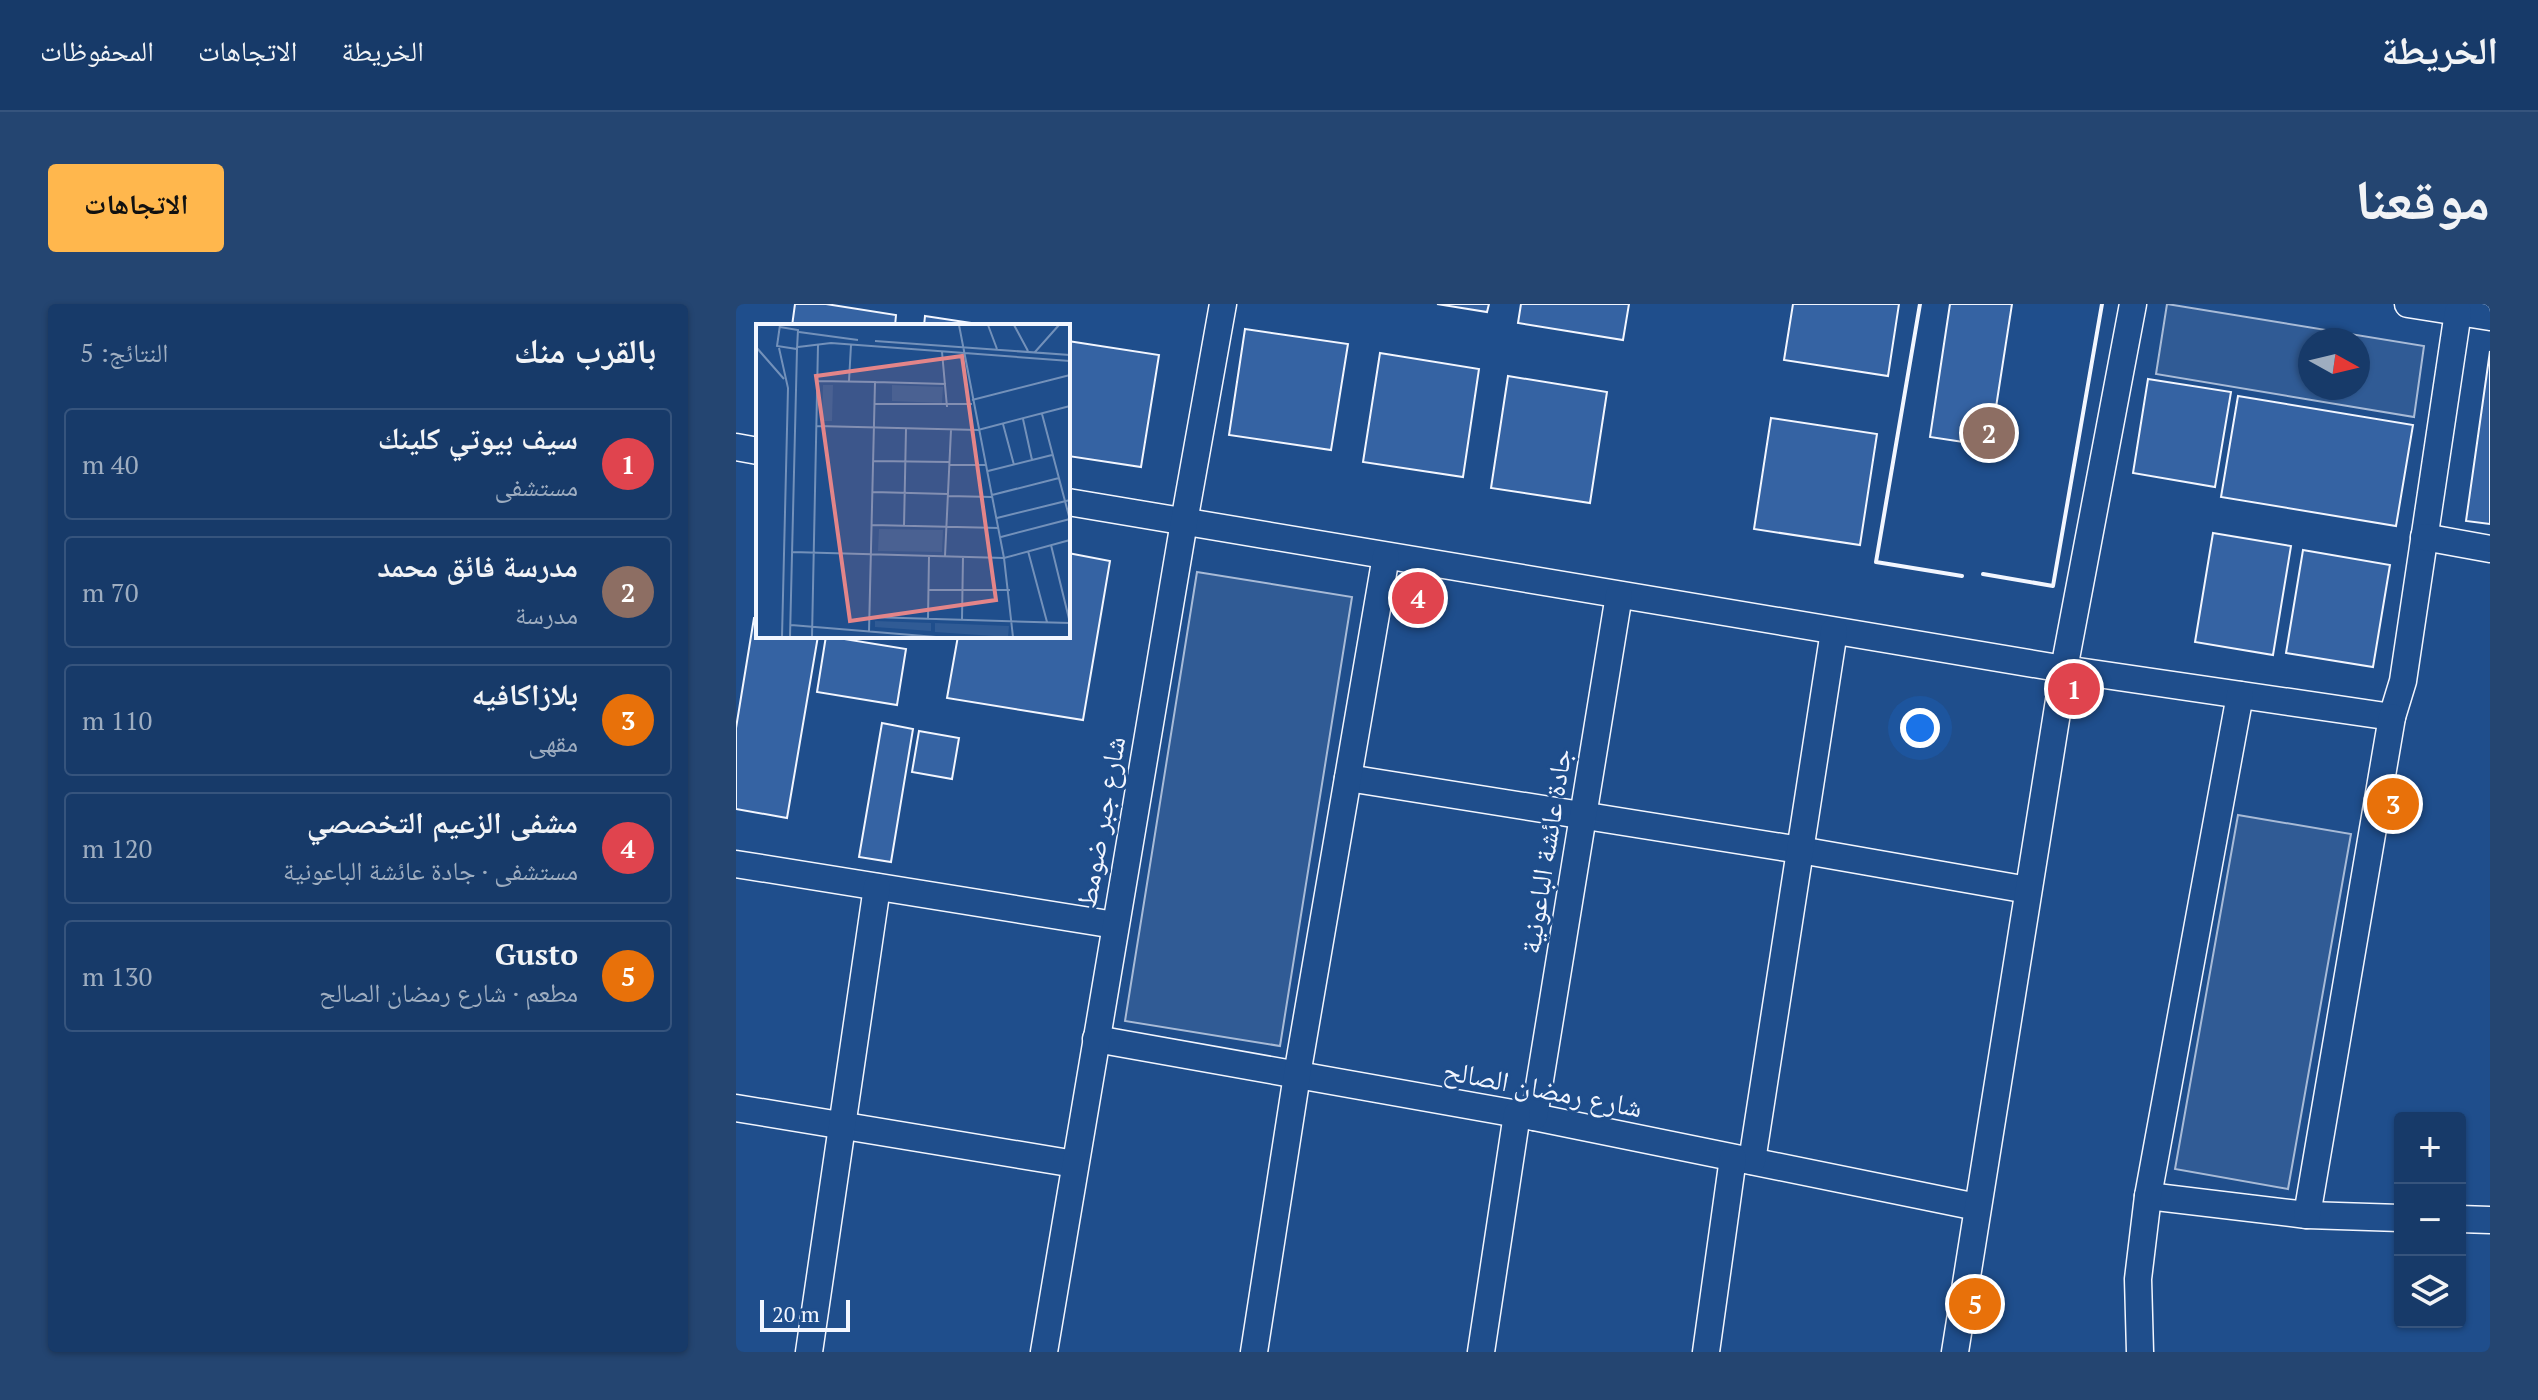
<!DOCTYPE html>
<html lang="ar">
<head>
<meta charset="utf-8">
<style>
	:root { --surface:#173a69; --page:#244571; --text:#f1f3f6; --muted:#9eadc0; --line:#36547d; --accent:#ffb74d }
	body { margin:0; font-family:"PT Serif","Noto Naskh Arabic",serif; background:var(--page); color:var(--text); direction:rtl }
	.controls { position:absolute; right:24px; bottom:24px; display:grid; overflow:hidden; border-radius:8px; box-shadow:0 2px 6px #0004 }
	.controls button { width:72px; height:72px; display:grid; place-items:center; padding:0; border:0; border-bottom:2px solid var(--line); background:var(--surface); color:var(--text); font:40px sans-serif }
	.compass { position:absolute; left:1562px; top:24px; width:72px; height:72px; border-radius:50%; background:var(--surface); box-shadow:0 2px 6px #0004; rotate:98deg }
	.scale { position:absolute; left:24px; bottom:20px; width:90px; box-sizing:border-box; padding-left:8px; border:4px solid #f2f6ff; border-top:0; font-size:22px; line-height:28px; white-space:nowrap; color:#f2f6ff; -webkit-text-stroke:6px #1f4e8c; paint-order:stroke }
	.you { position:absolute; left:1184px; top:424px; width:28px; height:28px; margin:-20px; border:6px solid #fff; border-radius:50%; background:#1a73e8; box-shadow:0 0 0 12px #1a73e833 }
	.badge { display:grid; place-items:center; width:52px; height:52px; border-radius:50%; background:var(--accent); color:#fff; font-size:26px; font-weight:700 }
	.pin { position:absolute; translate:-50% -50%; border:4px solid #fff; box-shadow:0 2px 8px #0006 }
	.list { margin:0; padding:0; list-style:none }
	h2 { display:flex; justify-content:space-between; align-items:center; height:104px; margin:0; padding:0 32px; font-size:34px }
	h2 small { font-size:26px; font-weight:400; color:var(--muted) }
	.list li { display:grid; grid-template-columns:52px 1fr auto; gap:24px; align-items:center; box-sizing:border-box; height:112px; margin:0 16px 16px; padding:0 16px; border:2px solid var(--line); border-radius:8px }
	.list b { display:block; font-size:30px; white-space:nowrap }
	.list p { margin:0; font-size:26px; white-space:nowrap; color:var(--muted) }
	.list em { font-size:26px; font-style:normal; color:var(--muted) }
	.icon { flex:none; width:44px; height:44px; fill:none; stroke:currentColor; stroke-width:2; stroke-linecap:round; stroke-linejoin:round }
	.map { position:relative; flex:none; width:1754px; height:1048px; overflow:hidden; direction:ltr; border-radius:8px }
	header { display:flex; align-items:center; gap:48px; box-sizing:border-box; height:112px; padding:0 40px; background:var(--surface); border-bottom:2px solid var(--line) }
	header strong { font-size:38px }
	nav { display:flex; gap:44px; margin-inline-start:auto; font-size:28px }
	.intro { display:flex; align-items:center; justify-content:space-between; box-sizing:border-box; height:192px; padding:0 48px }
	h1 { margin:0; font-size:56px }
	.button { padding:20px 36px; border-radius:8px; background:var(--accent); color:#111; font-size:28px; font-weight:700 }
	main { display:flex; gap:48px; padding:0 48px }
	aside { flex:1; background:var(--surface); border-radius:8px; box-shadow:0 2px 6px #0004 }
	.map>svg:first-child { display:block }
	.built { fill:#305b95; stroke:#a8bbd7; stroke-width:2; fill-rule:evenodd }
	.building { fill:#3563a3; stroke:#f2f6ff; stroke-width:2 }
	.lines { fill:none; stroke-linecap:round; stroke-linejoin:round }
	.minor-casing { stroke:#f2f6ff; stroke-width:29 }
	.minor { stroke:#1f4e8c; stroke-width:26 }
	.wall { stroke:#f2f6ff; stroke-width:4 }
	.labels { text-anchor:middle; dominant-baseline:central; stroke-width:6; stroke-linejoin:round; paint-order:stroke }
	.street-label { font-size:28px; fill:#f2f6ff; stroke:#1f4e8c }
	.inset-road { fill:none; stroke:#7391ba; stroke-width:2 }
	.view { fill:#e38589; fill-opacity:0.15; stroke:#e38589; stroke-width:4 }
	.inset-edge { fill:none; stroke:#f2f6ff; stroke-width:4 }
</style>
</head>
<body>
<header>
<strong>الخريطة</strong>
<nav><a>الخريطة</a><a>الاتجاهات</a><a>المحفوظات</a></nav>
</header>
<div class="intro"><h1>موقعنا</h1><a class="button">الاتجاهات</a></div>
<main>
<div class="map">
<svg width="1754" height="1048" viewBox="0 0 1754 1048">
	<rect width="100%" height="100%" fill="#1f4e8c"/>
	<g class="built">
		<path d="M1431,0L1688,42L1678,113L1420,70ZM1574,36H1622V84H1574Z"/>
		<polygon points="461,268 616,293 544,742 389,717"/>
		<polygon points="1502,511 1615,530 1552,885 1439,865"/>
	</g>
	<g class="building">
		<polygon points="59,0 90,0 160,11 159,22 56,22"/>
		<polygon points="701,0 753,0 751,8"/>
		<polygon points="785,0 893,0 887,36 782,19"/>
		<polygon points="1057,0 1163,0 1152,72 1048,56"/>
		<polygon points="1214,0 1276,0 1254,142 1194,133"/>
		<polygon points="189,12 255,22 188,22"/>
		<polygon points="509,25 612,40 595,146 493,131"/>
		<polygon points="332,37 423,51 405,163 332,152"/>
		<polygon points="1754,47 1754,220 1730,217"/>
		<polygon points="644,49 743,65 727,173 627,158"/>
		<polygon points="772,72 871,88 854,199 755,184"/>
		<polygon points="1412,75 1495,88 1479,183 1397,169"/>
		<polygon points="1502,92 1677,121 1660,222 1485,193"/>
		<polygon points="1035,114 1141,130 1124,241 1018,225"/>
		<polygon points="1477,229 1555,242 1537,351 1459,338"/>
		<polygon points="1567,246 1654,261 1637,363 1550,349"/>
		<polygon points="332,249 374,257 347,416 211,394 222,332 332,332"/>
		<polygon points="18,314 22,314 22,332 82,332 51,514 0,505 0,424"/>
		<polygon points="90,332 170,345 161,401 81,388"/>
		<polygon points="146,419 177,425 155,558 123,553"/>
		<polygon points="183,427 223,434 216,475 176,468"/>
	</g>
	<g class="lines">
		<g class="minor-casing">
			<g id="minor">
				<polyline points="1672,0 1754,13"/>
				<polyline points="0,143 22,147"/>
				<polyline points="332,198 1328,365 1656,413 1667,377 1722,8"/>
				<polyline points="1688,233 1754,245"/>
				<polyline points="612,474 1064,546 1292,586"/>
				<polyline points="0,560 379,621"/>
				<polyline points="360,735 798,813 1241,903"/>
				<polyline points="0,804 339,860"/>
				<polyline points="798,813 883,291"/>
				<polyline points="1016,857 1098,327"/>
				<polyline points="1412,892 1571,911 1664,914"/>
				<polyline points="1571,911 1656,413"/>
				<polyline points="1724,915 1754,916"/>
				<polyline points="73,1048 141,583"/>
				<polyline points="308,1048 448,218 487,0"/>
				<polyline points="518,1048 561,771 650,252"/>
				<polyline points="745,1048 781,810"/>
				<polyline points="970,1048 997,854"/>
				<polyline points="1219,1048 1328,365 1397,0"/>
				<polyline points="1404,1048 1402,975 1412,892 1504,391"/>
			</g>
		</g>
		<use href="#minor" class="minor"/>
		<g class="wall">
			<polyline points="1184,0 1140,258 1226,272"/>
			<polyline points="1247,270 1317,282 1366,0"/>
		</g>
	</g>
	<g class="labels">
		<g class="street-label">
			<text transform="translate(364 518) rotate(-80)">شارع جبر ضومط</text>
			<text transform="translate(809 547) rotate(-81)">جادة عائشة الباعونية</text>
			<text transform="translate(807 784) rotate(11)">شارع رمضان الصالح</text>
		</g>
	</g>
	<g transform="translate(20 20)">
		<rect width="314" height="314" fill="#1f4e8c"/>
		<path d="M67,61H77L76,97H66ZM136,61L187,63L186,79L136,77ZM123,205L187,206L186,228L122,227ZM119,297L175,299V307L119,303ZM179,299L253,302L252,313L179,308Z" fill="#305b95"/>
		<path class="inset-road" d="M24,1L21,22L41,25L42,6L24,3M203,1L248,234L257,313M232,1L241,25M258,1L272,27M43,8L102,16M119,17L314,31M0,23L28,55M42,23L75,19L314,37M23,24L32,64L26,313M186,28L191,83M279,28L303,1M61,57L119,58L113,308M93,57L95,21M119,58L190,60M216,76L314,51M119,80H216M286,90L314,196M267,95L276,136M247,100L258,141M61,102L222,106L314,82M118,137L193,138M193,141H230M232,147L296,131M117,168L192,170M236,171L303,154M192,172L236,173M241,194L314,176M116,201L243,204M148,202L150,105M245,213L314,195M295,221L314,299M272,227L291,298M36,228L248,234L314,216M189,232L195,106M172,266H254M114,293L314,299M172,295L173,232M206,295L207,232M35,301L180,313M34,313L41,25M56,313L62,21"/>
		<path class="view" d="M206,32L240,276L94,297L60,52Z"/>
		<rect width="314" height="314" class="inset-edge"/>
	</g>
</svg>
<div class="controls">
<button>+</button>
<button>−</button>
<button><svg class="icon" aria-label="layers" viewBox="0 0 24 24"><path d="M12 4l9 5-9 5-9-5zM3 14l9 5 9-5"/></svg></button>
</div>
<svg class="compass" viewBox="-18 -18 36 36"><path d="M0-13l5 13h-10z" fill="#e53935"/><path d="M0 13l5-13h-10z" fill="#9eadc0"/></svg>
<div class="scale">20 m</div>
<div class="you"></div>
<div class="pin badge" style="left:1338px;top:385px;background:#e0444e">1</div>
<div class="pin badge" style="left:1253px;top:129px;background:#8d6e63">2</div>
<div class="pin badge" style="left:1657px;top:500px;background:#e8710a">3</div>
<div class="pin badge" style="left:682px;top:294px;background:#e0444e">4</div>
<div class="pin badge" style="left:1239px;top:1000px;background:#e8710a">5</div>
</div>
<aside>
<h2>بالقرب منك<small>النتائج: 5</small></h2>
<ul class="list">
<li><span class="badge" style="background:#e0444e">1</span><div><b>سيف بيوتي كلينك</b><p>مستشفى</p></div><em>40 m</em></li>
<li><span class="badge" style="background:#8d6e63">2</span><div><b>مدرسة فائق محمد</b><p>مدرسة</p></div><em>70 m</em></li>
<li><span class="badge" style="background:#e8710a">3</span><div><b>بلازاكافيه</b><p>مقهى</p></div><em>110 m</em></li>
<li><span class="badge" style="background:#e0444e">4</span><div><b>مشفى الزعيم التخصصي</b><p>مستشفى · جادة عائشة الباعونية</p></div><em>120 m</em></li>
<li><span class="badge" style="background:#e8710a">5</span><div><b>Gusto</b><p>مطعم · شارع رمضان الصالح</p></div><em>130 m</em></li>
</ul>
</aside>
</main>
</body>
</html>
